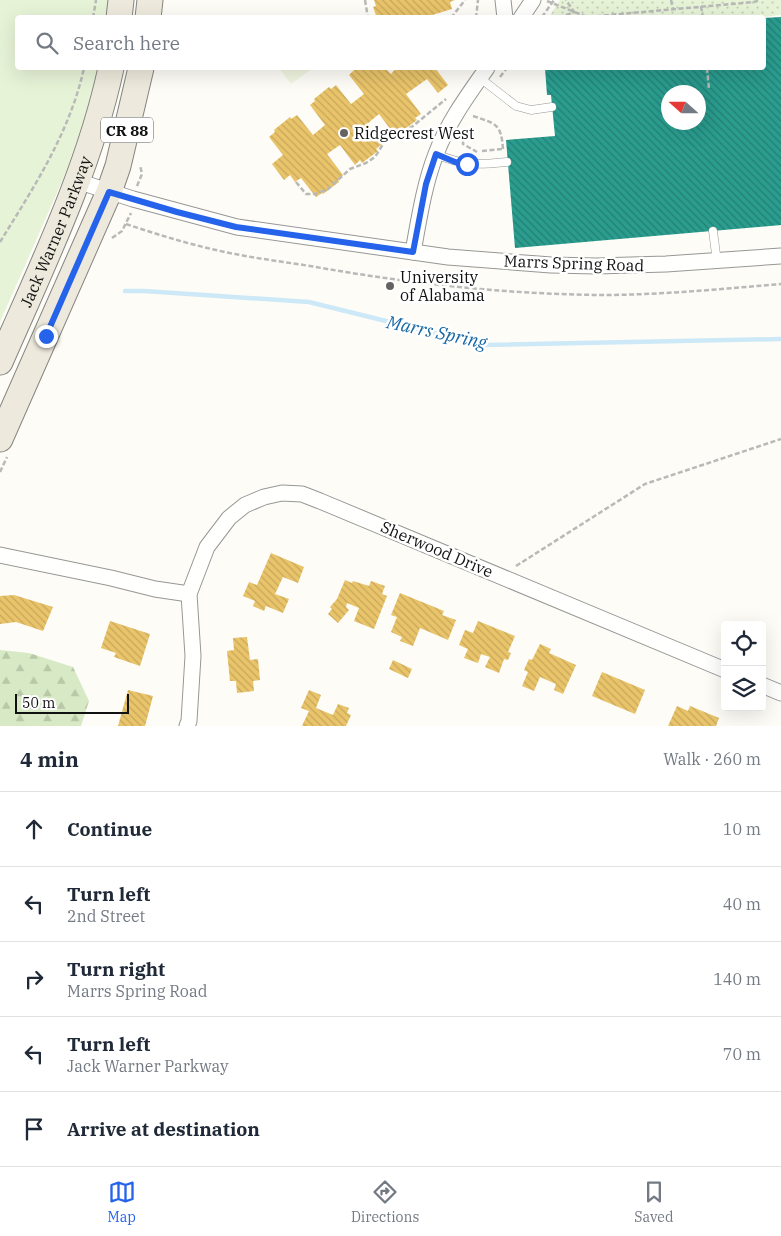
<!DOCTYPE html>
<html lang="en">
<head>
<meta charset="utf-8">
<style>
	:root { --surface:#fff; --page:#f6f6f7; --text:#1f2937; --muted:#747a83; --line:#e0e1e3; --accent:#2563eb }
	body { margin:0; font-family:"IBM Plex Serif",serif; background:var(--page); color:var(--text) }
	.controls { position:absolute; right:15px; bottom:15px; display:grid; overflow:hidden; border-radius:5px; box-shadow:0 5px 20px #0002 }
	.controls button { width:45px; height:45px; display:grid; place-items:center; padding:0; border:0; border-bottom:1px solid var(--line); background:var(--surface); color:var(--text); font:25px sans-serif }
	.compass { position:absolute; left:661px; top:85px; width:45px; height:45px; border-radius:50%; background:var(--surface); box-shadow:0 5px 20px #0002; rotate:291deg }
	.scale { position:absolute; left:15px; bottom:12px; width:114px; box-sizing:border-box; padding-left:5px; border:2px solid #111; border-top:0; font-size:14px; line-height:18px; white-space:nowrap; color:#111; -webkit-text-stroke:4px #fff; paint-order:stroke }
	.stop { position:absolute; width:15px; height:15px; margin:-11px; border:4px solid #2563eb; border-radius:50%; background:#fff }
	.stop.end { background:#2563eb; border-color:#fff; box-shadow:0 1px 5px #0008 }
	.list { margin:0; padding:0; list-style:none }
	h2 { display:flex; justify-content:space-between; align-items:center; height:65px; margin:0; padding:0 20px; font-size:21px }
	h2 small { font-size:16px; font-weight:400; color:var(--muted) }
	.list li { display:grid; grid-template-columns:32px 1fr auto; gap:15px; align-items:center; box-sizing:border-box; height:75px; padding:0 20px; border-top:1px solid var(--line) }
	.list b { display:block; font-size:19px; white-space:nowrap }
	.list p { margin:0; font-size:16px; white-space:nowrap; color:var(--muted) }
	.list em { font-size:16px; font-style:normal; color:var(--muted) }
	.icon { flex:none; width:28px; height:28px; fill:none; stroke:currentColor; stroke-width:2; stroke-linecap:round; stroke-linejoin:round }
	.map { position:relative; flex:none; width:781px; height:726px; overflow:hidden }
	.search { position:absolute; background:var(--surface); box-shadow:0 5px 20px #0002; left:15px; right:15px; top:15px; height:55px; display:flex; align-items:center; gap:12px; box-sizing:border-box; padding:0 18px; border-radius:5px; color:var(--muted); font-size:19px }
	.sheet { height:440px; background:var(--surface) }
	nav { display:flex; justify-content:space-around; align-items:center; box-sizing:border-box; height:70px; border-top:1px solid var(--line); background:var(--surface); font-size:14px; color:var(--muted) }
	nav a { display:grid; justify-items:center; gap:2px }
	nav .on { color:var(--accent) }
	.map>svg:first-child { display:block }
	.grass { fill:url(#grass-dots) }
	.forest { fill:url(#forest-firs) }
	.park { fill:#e7f3d7 }
	.pitch { fill:#f0f6e1 }
	.homes { fill:url(#homes-back-hatch) }
	.schools { fill:url(#schools-back-hatch); fill-rule:evenodd }
	.lines { fill:none; stroke-linecap:round; stroke-linejoin:round }
	.stream { stroke:#cde8f7; stroke-width:4.5 }
	.lane-casing { stroke:#979795; stroke-width:9 }
	.street-casing { stroke:#979795; stroke-width:17 }
	.primary-casing { stroke:#858482; stroke-width:27 }
	.path { stroke:#b9b9b8; stroke-width:2.5; stroke-dasharray:5 2.5; stroke-linecap:butt }
	.lane { stroke:#fffffe; stroke-width:8 }
	.street { stroke:#fffffe; stroke-width:15 }
	.primary { stroke:#ede9dc; stroke-width:25 }
	.route { stroke:#2563eb; stroke-width:6 }
	.poi-dot { fill:#646362; stroke:#fff; stroke-width:2 }
	.labels { text-anchor:middle; dominant-baseline:central; stroke-width:5; stroke-linejoin:round; paint-order:stroke }
	.shield { fill:#fff; stroke:#585858; stroke-width:1 }
	.shield-label { font-size:15px; font-weight:bold; fill:#111 }
	.poi-label { font-size:16px; fill:#111; stroke:#fff; text-anchor:start }
	.street-label { font-size:16px; fill:#111; stroke:#fff }
	.water-label { font-size:18px; font-style:italic; fill:#1768a6; stroke:#fff }
</style>
</head>
<body>
<div class="map">
<svg width="781" height="726" viewBox="0 0 781 726">
	<defs>
		<pattern id="grass-dots" width="8" height="8" patternUnits="userSpaceOnUse" patternTransform="scale(1.25)"><rect width="8" height="8" fill="#e7f3d7"/><path d="M2 2h.1M6 6h.1" fill="none" stroke="#c5cfb8" stroke-width="1.8" stroke-linecap="round"/></pattern>
		<pattern id="forest-firs" width="22" height="20" patternUnits="userSpaceOnUse" patternTransform="scale(1.25)"><rect width="22" height="20" fill="#d8eac5"/><path d="M5 1l3.5 6h-7zM16 11l3.5 6h-7z" fill="#b8c8a8"/></pattern>
		<pattern id="homes-back-hatch" width="6" height="6" patternUnits="userSpaceOnUse" patternTransform="scale(1.25)"><rect width="6" height="6" fill="#e9c46a"/><path d="M-1 5l2 2M0 0l6 6M5-1l2 2" fill="none" stroke="#c7a75b"/></pattern>
		<pattern id="schools-back-hatch" width="6" height="6" patternUnits="userSpaceOnUse" patternTransform="scale(1.25)"><rect width="6" height="6" fill="#2a9d8f"/><path d="M-1 5l2 2M0 0l6 6M5-1l2 2" fill="none" stroke="#237f73"/></pattern>
	</defs>
	<rect width="100%" height="100%" fill="#fdfcf7"/>
	<polygon class="grass" points="560,0 781,0 781,15 751,18 549,17"/>
	<polygon class="forest" points="0,650 29,653 73,667 89,701 81,726 0,726"/>
	<polygon class="park" points="0,0 109,0 107,17 18,18 18,68 99,68 82,136 0,322"/>
	<polygon class="pitch" points="279,68 313,68 291,84"/>
	<g class="homes">
		<polygon points="374,0 455,0 450,2 452,9 429,16 429,18 377,18 373,7 376,6"/>
		<polygon points="355,68 385,68 391,74 396,68 435,68 448,85 438,93 427,79 406,94 421,114 415,118 417,120 401,132 399,130 394,134 379,114 367,124 382,144 376,149 378,151 362,163 360,160 355,165 340,145 327,154 343,175 338,180 339,182 323,194 322,193 316,197 301,178 295,182 290,175 284,180 272,164 283,155 269,137 275,132 274,130 290,117 291,119 297,115 313,135 325,125 310,105 315,101 314,99 329,87 331,89 336,85 351,104 364,94 349,75 354,70 353,69"/>
		<polygon points="271,553 304,567 298,583 283,577 275,594 289,599 283,613 266,606 264,611 253,606 255,601 243,596 249,582 257,585"/>
		<polygon points="345,580 352,583 353,581 369,586 371,581 385,586 382,594 387,596 374,629 354,621 359,608 347,603 346,607 349,610 338,623 328,614 332,609 330,607 337,599"/>
		<polygon points="400,593 444,611 442,615 456,620 448,640 420,628 413,646 400,641 402,637 391,632 397,617 391,615"/>
		<polygon points="14,595 53,607 43,631 16,622 0,624 0,596"/>
		<polygon points="110,621 150,634 140,666 114,657 116,653 101,648"/>
		<polygon points="478,621 515,636 508,652 511,653 508,660 504,659 499,673 485,667 490,657 481,654 478,663 464,658 468,649 459,645 465,630 473,633"/>
		<polygon points="247,637 250,660 258,659 260,680 253,681 254,691 237,693 236,681 230,681 227,651 234,650 233,638"/>
		<polygon points="540,644 551,649 549,653 576,665 563,694 554,690 556,684 540,677 534,691 522,686 528,672 524,670 529,659 532,660"/>
		<polygon points="393,660 412,669 408,678 389,669"/>
		<polygon points="602,672 645,690 635,714 592,696"/>
		<polygon points="128,690 153,696 145,726 118,726"/>
		<polygon points="309,690 321,695 316,708 333,715 338,704 349,708 347,713 351,715 346,726 302,726 309,711 301,708"/>
		<polygon points="677,706 688,711 690,706 719,718 716,726 668,726"/>
	</g>
	<path class="schools" d="M781,17V225L515,248L506,140L555,136L551,95H547L545,68H764V18ZM668,92H698V122H668Z"/>
	<g class="lines">
		<polyline class="stream" points="125,291 144,291 309,302 483,345 781,339"/>
		<g class="lane-casing">
			<g id="lane">
				<polyline points="480,78 516,106 531,110 552,107"/>
				<path d="M436,154C464,166 477,165 507,162"/>
				<polyline points="713,231 717,262"/>
			</g>
		</g>
		<g class="street-casing">
			<g id="street">
				<polyline points="503,0 505,18"/>
				<polyline points="521,18 533,0"/>
				<polyline points="77,181 133,199 237,227 448,257 551,265 596,266 666,264 781,256"/>
				<path d="M413,252C419,219 424,185 436,154C448,122 468,95 487,68"/>
				<polyline points="0,555 111,578 155,589 189,594"/>
				<polyline points="762,685 781,693"/>
				<polyline points="187,726 189,721 193,656 189,594 207,547 229,518 245,505 264,497 282,493 302,494 320,501 725,670"/>
			</g>
		</g>
		<g class="primary-casing">
			<g id="primary">
				<polyline points="119,18 121,0"/>
				<polyline points="148,18 150,0"/>
				<path id="s1" d="M0,362C42,266 89,170 111,68"/>
				<polyline points="0,439 109,192 118,166 141,68"/>
			</g>
		</g>
		<g class="path">
			<polyline points="365,0 368,18"/>
			<polyline points="671,0 673,9"/>
			<polyline points="547,1 587,17 754,2 760,0"/>
			<polyline points="701,6 703,18"/>
			<polyline points="542,17 554,0"/>
			<polyline points="93,18 96,0"/>
			<polyline points="451,18 465,0"/>
			<polyline points="476,18 478,0"/>
			<polyline points="559,18 574,12 566,0"/>
			<polyline points="707,68 709,89"/>
			<polyline points="500,77 507,68"/>
			<path d="M473,116C496,124 501,123 503,149"/>
			<polyline points="463,133 463,144 477,152"/>
			<polyline points="482,151 503,149"/>
			<polyline points="296,182 306,194 315,194 328,189 350,169 366,163 375,157 385,141 413,126 446,99"/>
			<polyline points="137,186 142,174 140,165"/>
			<path d="M126,224C162,236 198,247 235,254C260,259 285,262 310,266C406,283 502,294 600,295C660,295 721,289 781,284"/>
			<polyline points="112,238 122,231 131,213"/>
			<path d="M0,242C34,187 70,132 84,68"/>
			<polyline points="0,472 7,457"/>
			<polyline points="516,566 645,484 781,439"/>
		</g>
		<use href="#lane" class="lane"/>
		<use href="#street" class="street"/>
		<use href="#primary" class="primary"/>
	</g>
	<g class="lines">
		<polyline class="route" points="46,336 109,192 177,212 236,227 413,252 426,184 436,154 455,162 467,164"/>
	</g>
	<g class="poi-dot">
		<circle cx="344" cy="133" r="5"/>
		<circle cx="390" cy="286" r="5"/>
	</g>
	<g class="labels">
		<rect class="shield" x="101" y="117.5" width="52" height="25" rx="4"/>
		<g class="shield-label">
			<text x="127" y="130">CR 88</text>
		</g>
		<g class="poi-label">
			<text x="354" y="133">Ridgecrest West</text>
			<text x="400" y="277">University<tspan x="400" dy="18">of Alabama</tspan></text>
		</g>
		<g class="street-label">
			<text stroke="none"><textPath href="#s1" startOffset="142">Jack Warner Parkway</textPath></text>
			<text transform="translate(574 263) rotate(2)">Marrs Spring Road</text>
			<text transform="translate(437 549) rotate(23)">Sherwood Drive</text>
		</g>
		<g class="water-label">
			<text transform="translate(437 332) rotate(12)">Marrs Spring</text>
		</g>
	</g>
</svg>
<div class="controls">
<button><svg class="icon" aria-label="locate" viewBox="0 0 24 24"><circle cx="12" cy="12" r="6"/><path d="M12 2v4M12 18v4M2 12h4M18 12h4"/></svg></button>
<button><svg class="icon" aria-label="layers" viewBox="0 0 24 24"><path d="M12 4l9 5-9 5-9-5zM3 14l9 5 9-5"/></svg></button>
</div>
<svg class="compass" viewBox="-18 -18 36 36"><path d="M0-13l5 13h-10z" fill="#e53935"/><path d="M0 13l5-13h-10z" fill="#747a83"/></svg>
<div class="scale">50 m</div>
<div class="stop" style="left:467px;top:164px"></div>
<div class="stop end" style="left:46px;top:336px"></div>
<div class="search"><svg class="icon" aria-label="search" viewBox="0 0 24 24"><circle cx="10" cy="10" r="6"/><path d="M15 15l6 6"/></svg>Search here</div>
</div>
<section class="sheet">
<h2>4 min<small>Walk · 260 m</small></h2>
<ul class="list">
<li><svg class="icon" aria-label="ahead" viewBox="0 0 24 24"><path d="M12 20V5M6 11l6-6 6 6"/></svg><div><b>Continue</b></div><em>10 m</em></li>
<li><svg class="icon" aria-label="left" viewBox="0 0 24 24"><path d="M17 20v-9H6M10 6l-5 5 5 5"/></svg><div><b>Turn left</b><p>2nd Street</p></div><em>40 m</em></li>
<li><svg class="icon" aria-label="right" viewBox="0 0 24 24"><path d="M7 20v-9h11M14 6l5 5-5 5"/></svg><div><b>Turn right</b><p>Marrs Spring Road</p></div><em>140 m</em></li>
<li><svg class="icon" aria-label="left" viewBox="0 0 24 24"><path d="M17 20v-9H6M10 6l-5 5 5 5"/></svg><div><b>Turn left</b><p>Jack Warner Parkway</p></div><em>70 m</em></li>
<li><svg class="icon" aria-label="arrive" viewBox="0 0 24 24"><path d="M6 21V4h12l-3 4 3 4H6"/></svg><div><b>Arrive at destination</b></div></li>
</ul>
</section>
<nav>
<a class="on"><svg class="icon" aria-label="map" viewBox="0 0 24 24"><path d="M3 6l6-2 6 2 6-2v14l-6 2-6-2-6 2zM9 4v14M15 6v14"/></svg>Map</a>
<a><svg class="icon" aria-label="directions" viewBox="0 0 24 24"><path d="M12 3l9 9-9 9-9-9zM9 14v-3h6M13 9l2 2-2 2"/></svg>Directions</a>
<a><svg class="icon" aria-label="saved" viewBox="0 0 24 24"><path d="M7 4h10v16l-5-4-5 4z"/></svg>Saved</a>
</nav>
</body>
</html>
